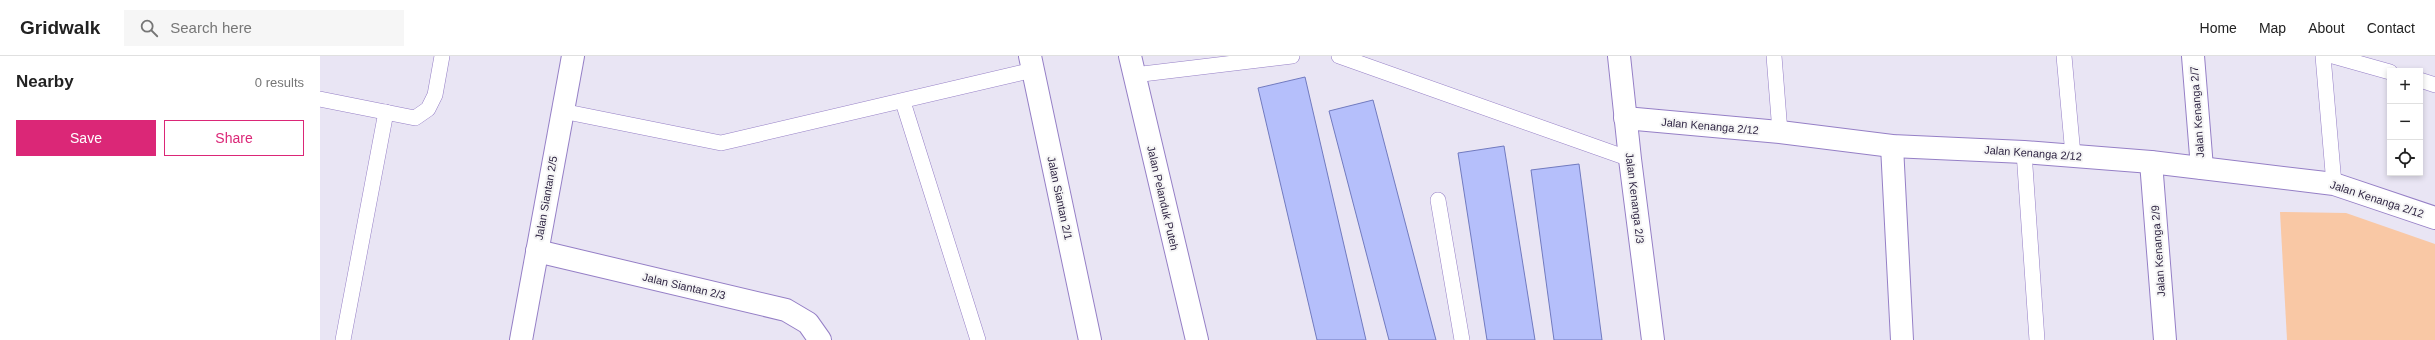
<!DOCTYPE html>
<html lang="en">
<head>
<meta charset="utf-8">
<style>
	:root { --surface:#fff; --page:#f6f6f6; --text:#222; --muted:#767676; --line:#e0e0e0; --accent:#db2777 }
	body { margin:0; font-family:Arial,sans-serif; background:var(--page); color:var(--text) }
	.controls { position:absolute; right:12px; top:12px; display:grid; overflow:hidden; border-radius:0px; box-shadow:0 2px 6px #0003 }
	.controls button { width:36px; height:36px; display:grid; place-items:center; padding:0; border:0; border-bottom:1px solid var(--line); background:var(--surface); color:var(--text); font:20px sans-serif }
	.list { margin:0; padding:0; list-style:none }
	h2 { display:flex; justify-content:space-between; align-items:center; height:52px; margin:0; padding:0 16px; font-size:17px }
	h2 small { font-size:13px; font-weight:400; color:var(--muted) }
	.actions { display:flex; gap:8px; padding:12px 16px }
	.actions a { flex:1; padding:9px 0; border:1px solid var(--accent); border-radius:0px; text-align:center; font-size:14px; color:var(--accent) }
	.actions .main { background:var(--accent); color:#fff }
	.icon { flex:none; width:22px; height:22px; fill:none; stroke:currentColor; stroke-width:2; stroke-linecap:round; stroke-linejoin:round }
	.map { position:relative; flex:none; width:2115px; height:284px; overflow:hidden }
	header { display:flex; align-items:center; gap:24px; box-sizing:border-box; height:56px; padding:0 20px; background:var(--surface); border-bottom:1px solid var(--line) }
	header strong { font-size:19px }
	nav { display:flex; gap:22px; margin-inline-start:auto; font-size:14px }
	.search { width:280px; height:36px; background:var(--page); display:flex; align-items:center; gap:10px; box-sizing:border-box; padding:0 14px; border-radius:0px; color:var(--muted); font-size:15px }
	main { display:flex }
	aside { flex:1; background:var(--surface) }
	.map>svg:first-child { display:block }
	.green { fill:#f9c8a5 }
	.building { fill:#b5bffb; stroke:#717abf }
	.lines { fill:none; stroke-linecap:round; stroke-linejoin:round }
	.service-casing { stroke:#957fc6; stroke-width:16 }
	.minor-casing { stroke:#957fc6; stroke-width:24 }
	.service { stroke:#fff; stroke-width:15 }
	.minor { stroke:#fff; stroke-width:22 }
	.labels { text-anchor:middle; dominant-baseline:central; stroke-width:4; stroke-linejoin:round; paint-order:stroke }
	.street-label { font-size:11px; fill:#2f2543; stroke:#f5f5f5 }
</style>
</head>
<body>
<header>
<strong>Gridwalk</strong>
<div class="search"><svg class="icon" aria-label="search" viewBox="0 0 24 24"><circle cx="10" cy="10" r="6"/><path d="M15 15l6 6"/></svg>Search here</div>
<nav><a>Home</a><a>Map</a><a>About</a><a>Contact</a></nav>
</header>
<main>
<aside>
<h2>Nearby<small>0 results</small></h2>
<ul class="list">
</ul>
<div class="actions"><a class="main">Save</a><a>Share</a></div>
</aside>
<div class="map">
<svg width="2115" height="284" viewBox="0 0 2115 284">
	<rect width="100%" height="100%" fill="#e9e5f4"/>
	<polygon class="green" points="1960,156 2026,157 2115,188 2115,284 1967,284"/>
	<g class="building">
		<polygon points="985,21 1046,284 997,284 938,32"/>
		<polygon points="1053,44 1116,284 1069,284 1009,55"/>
		<polygon points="1184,90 1215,284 1167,284 1138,97"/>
		<polygon points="1259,108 1282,284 1234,284 1211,114"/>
	</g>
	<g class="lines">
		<g class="service-casing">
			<g id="service">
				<polyline points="1019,0 1310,103"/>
				<polyline points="1454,0 1460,76"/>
				<polyline points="1744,0 1753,99"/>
				<polyline points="2003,0 2014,128"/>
				<polyline points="2013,0 2070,16"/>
				<polyline points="814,19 972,0"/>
				<polyline points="2100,24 2115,29"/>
				<polyline points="0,43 95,62 108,53 115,39 122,0"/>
				<polyline points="583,46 658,284"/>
				<polyline points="242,55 401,87 713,14"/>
				<polyline points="1704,96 1717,284"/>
				<polyline points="1118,144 1142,284"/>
				<polyline points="23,284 66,56"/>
			</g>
		</g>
		<g class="minor-casing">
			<g id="minor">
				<polyline points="710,0 770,284"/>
				<polyline points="810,0 877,284"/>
				<polyline points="1299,0 1310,103 1333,284"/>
				<polyline points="1873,0 1882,112"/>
				<polyline points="1305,62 1460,76 1572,90 1704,96 1831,106 2014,128 2115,162"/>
				<polyline points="1572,90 1582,284"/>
				<polyline points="1831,106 1845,284"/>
				<polyline points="217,195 466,254 488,267 500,284"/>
				<polyline points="201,284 253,0"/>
			</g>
		</g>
		<use href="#service" class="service"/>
		<use href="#minor" class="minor"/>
	</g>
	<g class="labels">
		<g class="street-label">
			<text transform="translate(1877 56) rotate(-94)">Jalan Kenanga 2/7</text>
			<text transform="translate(1390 70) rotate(5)">Jalan Kenanga 2/12</text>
			<text transform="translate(1713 97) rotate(4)">Jalan Kenanga 2/12</text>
			<text transform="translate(226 142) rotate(-80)">Jalan Siantan 2/5</text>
			<text transform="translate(740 142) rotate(78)">Jalan Siantan 2/1</text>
			<text transform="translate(843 142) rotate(77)">Jalan Pelanduk Puteh</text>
			<text transform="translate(1315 142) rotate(83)">Jalan Kenanga 2/3</text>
			<text transform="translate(2057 143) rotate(18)">Jalan Kenanga 2/12</text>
			<text transform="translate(1838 195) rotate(-94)">Jalan Kenanga 2/9</text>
			<text transform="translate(364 230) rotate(13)">Jalan Siantan 2/3</text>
		</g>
	</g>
</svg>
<div class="controls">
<button>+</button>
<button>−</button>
<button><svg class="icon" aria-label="locate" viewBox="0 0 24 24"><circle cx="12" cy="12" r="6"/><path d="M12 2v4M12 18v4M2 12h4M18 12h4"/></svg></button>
</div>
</div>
</main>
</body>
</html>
